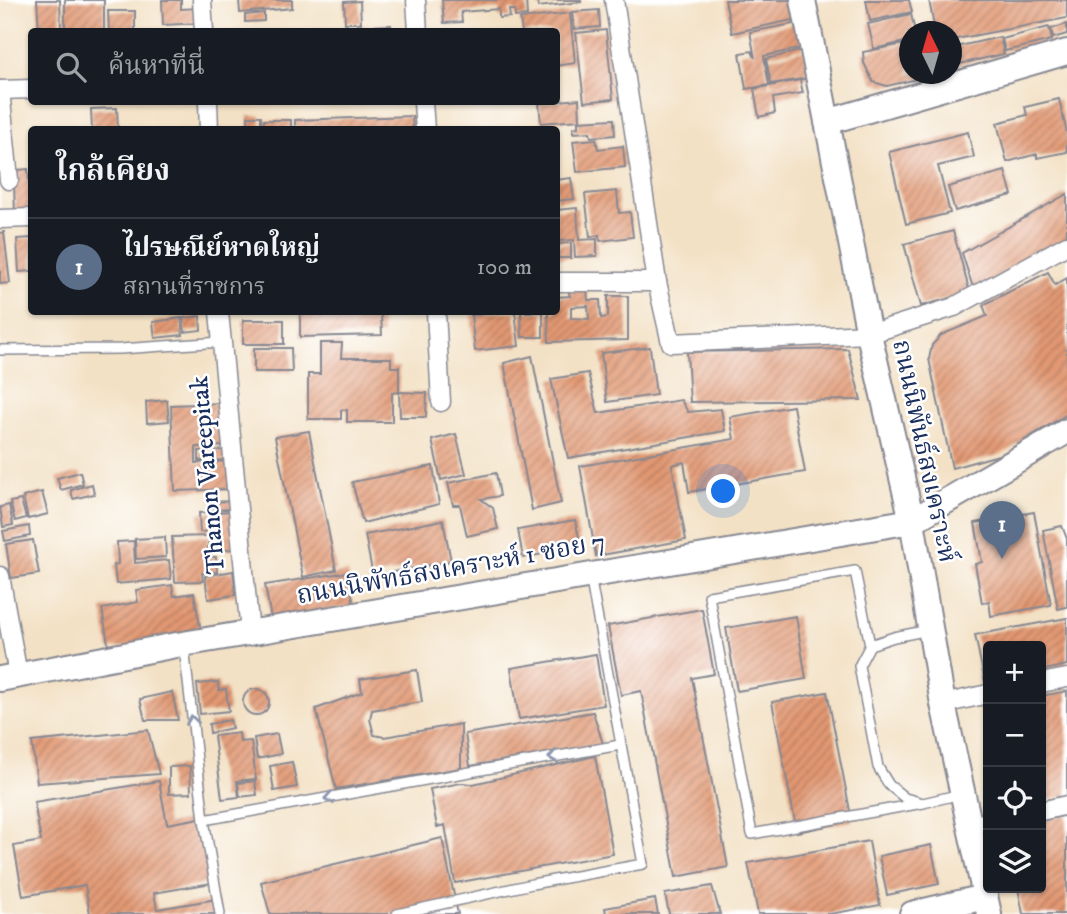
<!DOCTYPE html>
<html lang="th">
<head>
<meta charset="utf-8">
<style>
	:root { --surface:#171b24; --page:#242831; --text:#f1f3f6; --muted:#9ea1a6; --line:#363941; --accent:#8c9099 }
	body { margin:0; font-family:"IM FELL DW Pica","Noto Serif Thai",serif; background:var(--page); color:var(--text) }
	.controls { position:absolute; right:21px; bottom:21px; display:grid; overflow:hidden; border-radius:7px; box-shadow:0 2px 5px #0004 }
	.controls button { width:63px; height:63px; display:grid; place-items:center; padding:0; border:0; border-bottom:2px solid var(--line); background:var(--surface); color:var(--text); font:35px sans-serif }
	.compass { position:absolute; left:899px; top:21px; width:63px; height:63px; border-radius:50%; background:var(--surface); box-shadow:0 2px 5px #0004; rotate:355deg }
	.you { position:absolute; left:724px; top:492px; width:24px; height:24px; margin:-18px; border:5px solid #fff; border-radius:50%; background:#1a73e8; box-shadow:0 0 0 10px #1a73e833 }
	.badge { display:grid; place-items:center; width:46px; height:46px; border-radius:50%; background:var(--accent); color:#fff; font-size:23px; font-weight:700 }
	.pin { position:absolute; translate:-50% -58px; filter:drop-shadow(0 2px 4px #0008) }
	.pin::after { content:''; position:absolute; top:37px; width:24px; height:21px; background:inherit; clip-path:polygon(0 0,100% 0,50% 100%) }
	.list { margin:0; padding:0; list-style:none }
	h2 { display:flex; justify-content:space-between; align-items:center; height:91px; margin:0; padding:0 28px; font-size:30px }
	h2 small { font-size:23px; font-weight:400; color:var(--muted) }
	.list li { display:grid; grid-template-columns:46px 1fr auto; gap:21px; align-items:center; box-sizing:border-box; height:98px; padding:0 28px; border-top:2px solid var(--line) }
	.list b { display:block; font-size:26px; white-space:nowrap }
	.list p { margin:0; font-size:23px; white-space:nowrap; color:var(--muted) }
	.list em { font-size:23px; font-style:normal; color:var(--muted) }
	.icon { flex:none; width:38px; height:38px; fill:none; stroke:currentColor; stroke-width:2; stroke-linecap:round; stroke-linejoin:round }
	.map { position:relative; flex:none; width:1067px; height:914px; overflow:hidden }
	.search { position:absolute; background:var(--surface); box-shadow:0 2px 5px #0004; left:28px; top:28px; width:532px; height:77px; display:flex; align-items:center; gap:18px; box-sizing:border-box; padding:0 24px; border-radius:7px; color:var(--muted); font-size:26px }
	.panel { position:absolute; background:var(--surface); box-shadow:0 2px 5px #0004; left:28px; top:126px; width:532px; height:189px; border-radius:7px }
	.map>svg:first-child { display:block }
	.building { fill:url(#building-hatch); fill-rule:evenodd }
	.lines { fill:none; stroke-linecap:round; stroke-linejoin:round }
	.lane-casing { stroke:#878892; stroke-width:12 }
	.street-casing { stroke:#878892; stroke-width:21 }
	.secondary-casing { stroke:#878892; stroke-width:28 }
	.lane { stroke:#fff; stroke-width:9 }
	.street { stroke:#fff; stroke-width:18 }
	.secondary { stroke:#fff; stroke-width:24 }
	.oneway { stroke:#8d97ae }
	.labels { text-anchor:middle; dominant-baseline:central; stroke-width:5; stroke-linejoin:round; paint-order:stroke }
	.street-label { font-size:26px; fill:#1b2f5e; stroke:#fff }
</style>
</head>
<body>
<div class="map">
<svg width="1067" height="914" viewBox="0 0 1067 914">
	<defs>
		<pattern id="building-hatch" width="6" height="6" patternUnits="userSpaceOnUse" patternTransform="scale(1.75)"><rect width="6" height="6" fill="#e29872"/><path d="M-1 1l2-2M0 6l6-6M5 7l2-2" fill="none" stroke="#b67c61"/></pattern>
	</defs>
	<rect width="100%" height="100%" fill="#fff"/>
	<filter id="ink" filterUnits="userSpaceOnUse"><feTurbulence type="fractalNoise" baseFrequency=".0143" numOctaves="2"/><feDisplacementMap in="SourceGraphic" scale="14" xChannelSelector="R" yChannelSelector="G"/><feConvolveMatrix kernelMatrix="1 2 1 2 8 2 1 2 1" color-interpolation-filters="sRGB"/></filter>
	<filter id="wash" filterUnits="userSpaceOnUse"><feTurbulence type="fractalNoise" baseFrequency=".00686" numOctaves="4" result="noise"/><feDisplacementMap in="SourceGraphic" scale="28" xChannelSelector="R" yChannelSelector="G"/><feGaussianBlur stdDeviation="1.57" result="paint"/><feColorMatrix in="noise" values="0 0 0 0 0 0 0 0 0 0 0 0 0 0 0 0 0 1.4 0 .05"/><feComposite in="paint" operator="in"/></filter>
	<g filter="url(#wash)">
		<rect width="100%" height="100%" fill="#f3e1c5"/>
		<g id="blocks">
			<g class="building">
				<polygon points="37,0 60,0 61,30 39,31"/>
				<rect x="65" y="0" width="39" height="32"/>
				<polygon points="162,0 181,0 181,9 200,8 201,23 163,25"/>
				<polygon points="239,0 292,0 292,8 240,13"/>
				<polygon points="442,0 526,0 527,16 515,17 515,10 509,10 510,17 499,18 499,9 461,12 462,22 444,23"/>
				<polygon points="537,0 581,0 581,2 538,7"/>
				<polygon points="725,0 792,0 797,19 732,33"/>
				<polygon points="866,0 909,0 912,12 870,21"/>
				<polygon points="929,0 1067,0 1067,18 951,40 951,32 935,32"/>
				<polygon points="360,1 361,23 345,23 344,2"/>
				<polygon points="599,10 600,27 574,29 572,12"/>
				<polygon points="108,11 135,11 135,32 109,32"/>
				<polygon points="264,13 264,21 245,22 245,15"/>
				<polygon points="570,13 575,63 556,66 556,32 522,32 520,19"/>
				<polygon points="911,14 915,32 909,32 909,41 874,49 868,24"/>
				<polygon points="798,23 803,48 764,56 769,85 746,89 740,53 752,51 755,58 750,32"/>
				<polygon points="1067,24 1067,34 1053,38 1051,29"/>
				<polygon points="391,25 392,32 315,32 315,29"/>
				<polygon points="1049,27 1052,40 1005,51 1002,39"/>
				<polygon points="606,30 613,99 584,102 576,33"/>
				<polygon points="1000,37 1004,54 951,66 951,48"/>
				<polygon points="909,43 909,74 925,74 926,77 887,86 873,82 864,63 863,52"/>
				<polygon points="804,50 809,78 771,84 766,59"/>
				<polygon points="800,80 803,93 773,98 775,113 759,117 754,89"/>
				<polygon points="579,99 580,120 541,123 539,103"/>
				<polygon points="1059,99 1067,133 1067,152 1037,158 1037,154 1007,162 997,123 1027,115 1025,107"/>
				<polygon points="117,108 118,130 92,130 91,109"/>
				<rect x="248" y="116" width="13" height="14"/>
				<polygon points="412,116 413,130 295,130 295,120"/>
				<polygon points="614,119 615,135 591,137 590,132 573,133 573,128 578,127 578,121"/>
				<rect x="264" y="120" width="27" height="10"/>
				<polygon points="968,132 974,157 938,166 950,213 906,224 889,152"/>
				<polygon points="596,139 598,149 623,146 625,167 577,172 573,141"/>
				<polygon points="28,169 29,184 32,184 32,215 15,216 14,183 18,181 18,170"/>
				<polygon points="1005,171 1012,195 955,211 948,187"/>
				<polygon points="571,178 574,199 556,201 556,180"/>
				<polygon points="617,191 619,213 630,212 633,237 600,241 599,235 590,237 585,194"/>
				<polygon points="1067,194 1067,241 974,291 962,253"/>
				<polygon points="577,208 579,240 597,239 597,256 575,257 574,240 556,241 556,210"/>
				<polygon points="953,231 970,293 921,306 904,244"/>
				<polygon points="4,232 10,283 0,284 0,233"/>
				<polygon points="32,238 32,271 19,272 17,239"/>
				<polygon points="571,243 571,258 558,258 558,244"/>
				<polygon points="1048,272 1055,285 1067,278 1067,414 1002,454 952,468 929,359 932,345 941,335 987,316 983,305"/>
				<path d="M587,289L588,300H600L601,318L608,317V296H628V340L549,342L548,312H556V297L570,296L568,290ZM588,306L589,319L571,318V307Z"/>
				<polygon points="300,312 381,312 382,335 300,337"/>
				<polygon points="503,312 515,312 519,346 475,351 471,315"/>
				<polygon points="521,312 543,312 543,337 522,337"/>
				<polygon points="200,316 201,330 185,332 183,318"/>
				<polygon points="181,318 183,335 155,338 153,322"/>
				<rect x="243" y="320" width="41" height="24"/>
				<polygon points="320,343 342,343 341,358 391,358 391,367 399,367 399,392 392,393 392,422 347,422 347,410 341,410 341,419 308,419 308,374 320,374"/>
				<polygon points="650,347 656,395 607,402 601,353"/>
				<polygon points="254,348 291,348 292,372 254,372"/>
				<polygon points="848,349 861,400 690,402 687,352"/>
				<polygon points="532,356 561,503 532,510 504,363"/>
				<polygon points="588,373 598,413 681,400 688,412 721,409 725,431 568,458 551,379"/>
				<polygon points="399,392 427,393 426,417 400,417"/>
				<polygon points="167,400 169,421 147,423 146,402"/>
				<polygon points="224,403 226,446 196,447 196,463 232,461 234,489 175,491 171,405"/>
				<polygon points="793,406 805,472 689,492 684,462 672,465 686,540 596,556 580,466 734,439 730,417"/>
				<polygon points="309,431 336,570 303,577 275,437"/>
				<polygon points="456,434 466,474 441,480 432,440"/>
				<polygon points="227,450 228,460 199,461 199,451"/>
				<polygon points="433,466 439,504 363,523 352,482"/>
				<polygon points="80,472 83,484 61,490 57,478"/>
				<polygon points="496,473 500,496 481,499 493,508 498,529 467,536 460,505 453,505 448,483"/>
				<polygon points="92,484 94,494 73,499 71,490"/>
				<polygon points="42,492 48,514 28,519 23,497"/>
				<polygon points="21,500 26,518 15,521 10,502"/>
				<polygon points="231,501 232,509 212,510 212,502"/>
				<polygon points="9,505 13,525 3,527 0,507"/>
				<polygon points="234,511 236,549 219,550 218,544 213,545 213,531 200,532 199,513"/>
				<polygon points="1034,512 1051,605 991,616 989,601 982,603 975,564 982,562 975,523"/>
				<polygon points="443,520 451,561 373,576 365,535"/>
				<polygon points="575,520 581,546 523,558 518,530"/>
				<polygon points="29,526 30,536 5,541 3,531"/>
				<polygon points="1062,526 1067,539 1067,607 1058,609 1043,530"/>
				<polygon points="209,536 207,561 208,557 216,557 217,572 202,573 203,581 175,582 172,537"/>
				<polygon points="165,537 166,557 136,559 135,539"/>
				<polygon points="33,540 39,574 11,578 6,544"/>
				<polygon points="134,541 135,563 169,560 171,579 116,584 114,565 118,564 117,542"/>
				<polygon points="233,571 236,595 208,599 205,576"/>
				<polygon points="348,572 354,606 271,619 265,585"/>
				<polygon points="172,585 174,596 194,593 202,637 109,649 102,609 138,602 136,590"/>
				<polygon points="702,609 714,674 692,678 728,867 676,877 641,691 621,695 608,626"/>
				<polygon points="796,616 806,679 737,691 726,628"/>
				<polygon points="1067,618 1067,665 1041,671 1041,646 988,646 988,682 985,683 975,635"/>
				<polygon points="596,654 604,705 519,719 511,668"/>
				<polygon points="417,670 422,702 372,710 370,719 374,735 384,737 461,724 461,768 336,789 316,709 362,692 360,679"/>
				<polygon points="218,682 219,690 226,689 229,711 200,714 197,684"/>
				<circle cx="256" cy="702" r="13"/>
				<polygon points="1067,691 1067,796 1041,801 1041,696"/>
				<polygon points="172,692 178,720 145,720 140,699"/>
				<polygon points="827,692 852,821 797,832 772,702"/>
				<polygon points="593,712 603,744 470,766 465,734"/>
				<polygon points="230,720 232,728 210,733 209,724"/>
				<polygon points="148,730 159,774 37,783 32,742"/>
				<polygon points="239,733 240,742 251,741 256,779 237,781 239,797 222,799 214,736"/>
				<polygon points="277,734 281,754 257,759 254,738"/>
				<polygon points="595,756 613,854 455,883 445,825 437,827 430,789 461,783 473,784"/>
				<polygon points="292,762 297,787 274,791 270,766"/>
				<polygon points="190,766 191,793 169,794 169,767"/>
				<polygon points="159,781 167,824 200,818 212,883 154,893 157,909 217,899 220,914 90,914 85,885 23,896 14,846 41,841 34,802"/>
				<polygon points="255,781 257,795 240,797 238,783"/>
				<polygon points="1067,815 1067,914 1023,914 1018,888 1041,888 1041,821"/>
				<polygon points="442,838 458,914 270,914 261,882"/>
				<polygon points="869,841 880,905 830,914 758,914 748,863"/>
				<polygon points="931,845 939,884 887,895 879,856"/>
				<polygon points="712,886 720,914 669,914 665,894"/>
				<polygon points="655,899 658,914 606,914 605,908"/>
			</g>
		</g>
	</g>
	<g filter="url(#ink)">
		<use href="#blocks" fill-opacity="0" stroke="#878892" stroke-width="2"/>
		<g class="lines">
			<g class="lane-casing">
				<g id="lane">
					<polyline points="0,350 120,349 222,342"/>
					<polyline points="929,630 894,637 870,645 859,666 878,767 889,785 905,798 923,803 961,794"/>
					<polyline points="870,645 855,571 709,596 752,834 923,803"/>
					<polyline points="184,647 204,820 620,745"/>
					<polyline points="204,820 220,914"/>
					<polyline points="397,914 532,884 643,864 590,576"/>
				</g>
			</g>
			<g class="street-casing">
				<g id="street">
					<polyline points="202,0 204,32"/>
					<polyline points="416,0 418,32"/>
					<polyline points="0,90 9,180"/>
					<polyline points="0,90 32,89"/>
					<polyline points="208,102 209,130"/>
					<polyline points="423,102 425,130"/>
					<polyline points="0,219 32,218"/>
					<polyline points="556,282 657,282 614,0"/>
					<polyline points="657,282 671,343 869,334 954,307 1067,245"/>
					<polyline points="219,312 250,633"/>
					<polyline points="436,312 441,402"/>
					<polyline points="0,576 18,675"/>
					<polyline points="1041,683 1067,678"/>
					<polyline points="943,704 988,694"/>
					<polyline points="1041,811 1067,805"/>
					<polyline points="970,826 988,822"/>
				</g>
			</g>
			<g class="secondary-casing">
				<g id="secondary">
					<polyline points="803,0 869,334 912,521 943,704 989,914"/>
					<polyline points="827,122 1067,52"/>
					<polyline points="0,679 171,646 912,521 1067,431"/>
					<polyline points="912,914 985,897"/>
				</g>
			</g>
			<use href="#lane" class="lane"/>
			<use href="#street" class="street"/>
			<use href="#secondary" class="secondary"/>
		</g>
		<defs><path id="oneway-chevron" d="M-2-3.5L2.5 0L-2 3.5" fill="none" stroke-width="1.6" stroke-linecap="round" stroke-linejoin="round" transform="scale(1.75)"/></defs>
		<g class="oneway">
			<use href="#oneway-chevron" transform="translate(192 720) rotate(-97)"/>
			<use href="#oneway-chevron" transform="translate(553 757) rotate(170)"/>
			<use href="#oneway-chevron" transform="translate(329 798) rotate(170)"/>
		</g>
	</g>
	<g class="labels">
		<g class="street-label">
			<text transform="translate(924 451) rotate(78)">ถนนนิพันธ์สงเคราะห์</text>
			<text transform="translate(208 475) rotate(-95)">Thanon Vareepitak</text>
			<text transform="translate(451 569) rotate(-10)">ถนนนิพัทธ์สงเคราะห์ 1 ซอย 7</text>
		</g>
	</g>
</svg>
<div class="controls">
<button>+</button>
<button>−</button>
<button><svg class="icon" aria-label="locate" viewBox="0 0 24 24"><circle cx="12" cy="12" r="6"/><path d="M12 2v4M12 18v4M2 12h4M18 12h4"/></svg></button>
<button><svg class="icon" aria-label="layers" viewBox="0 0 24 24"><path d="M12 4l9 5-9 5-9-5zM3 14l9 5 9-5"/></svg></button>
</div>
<svg class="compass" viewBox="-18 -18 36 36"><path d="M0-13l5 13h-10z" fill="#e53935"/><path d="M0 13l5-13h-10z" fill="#9ea1a6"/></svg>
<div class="you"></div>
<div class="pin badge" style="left:1002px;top:559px;background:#5c6f8a">1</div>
<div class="search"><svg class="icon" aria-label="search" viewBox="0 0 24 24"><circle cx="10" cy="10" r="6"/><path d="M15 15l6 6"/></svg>ค้นหาที่นี่</div>
<section class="panel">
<h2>ใกล้เคียง<small></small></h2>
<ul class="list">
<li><span class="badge" style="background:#5c6f8a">1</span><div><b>ไปรษณีย์หาดใหญ่</b><p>สถานที่ราชการ</p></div><em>100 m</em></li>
</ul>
</section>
</div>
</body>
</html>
